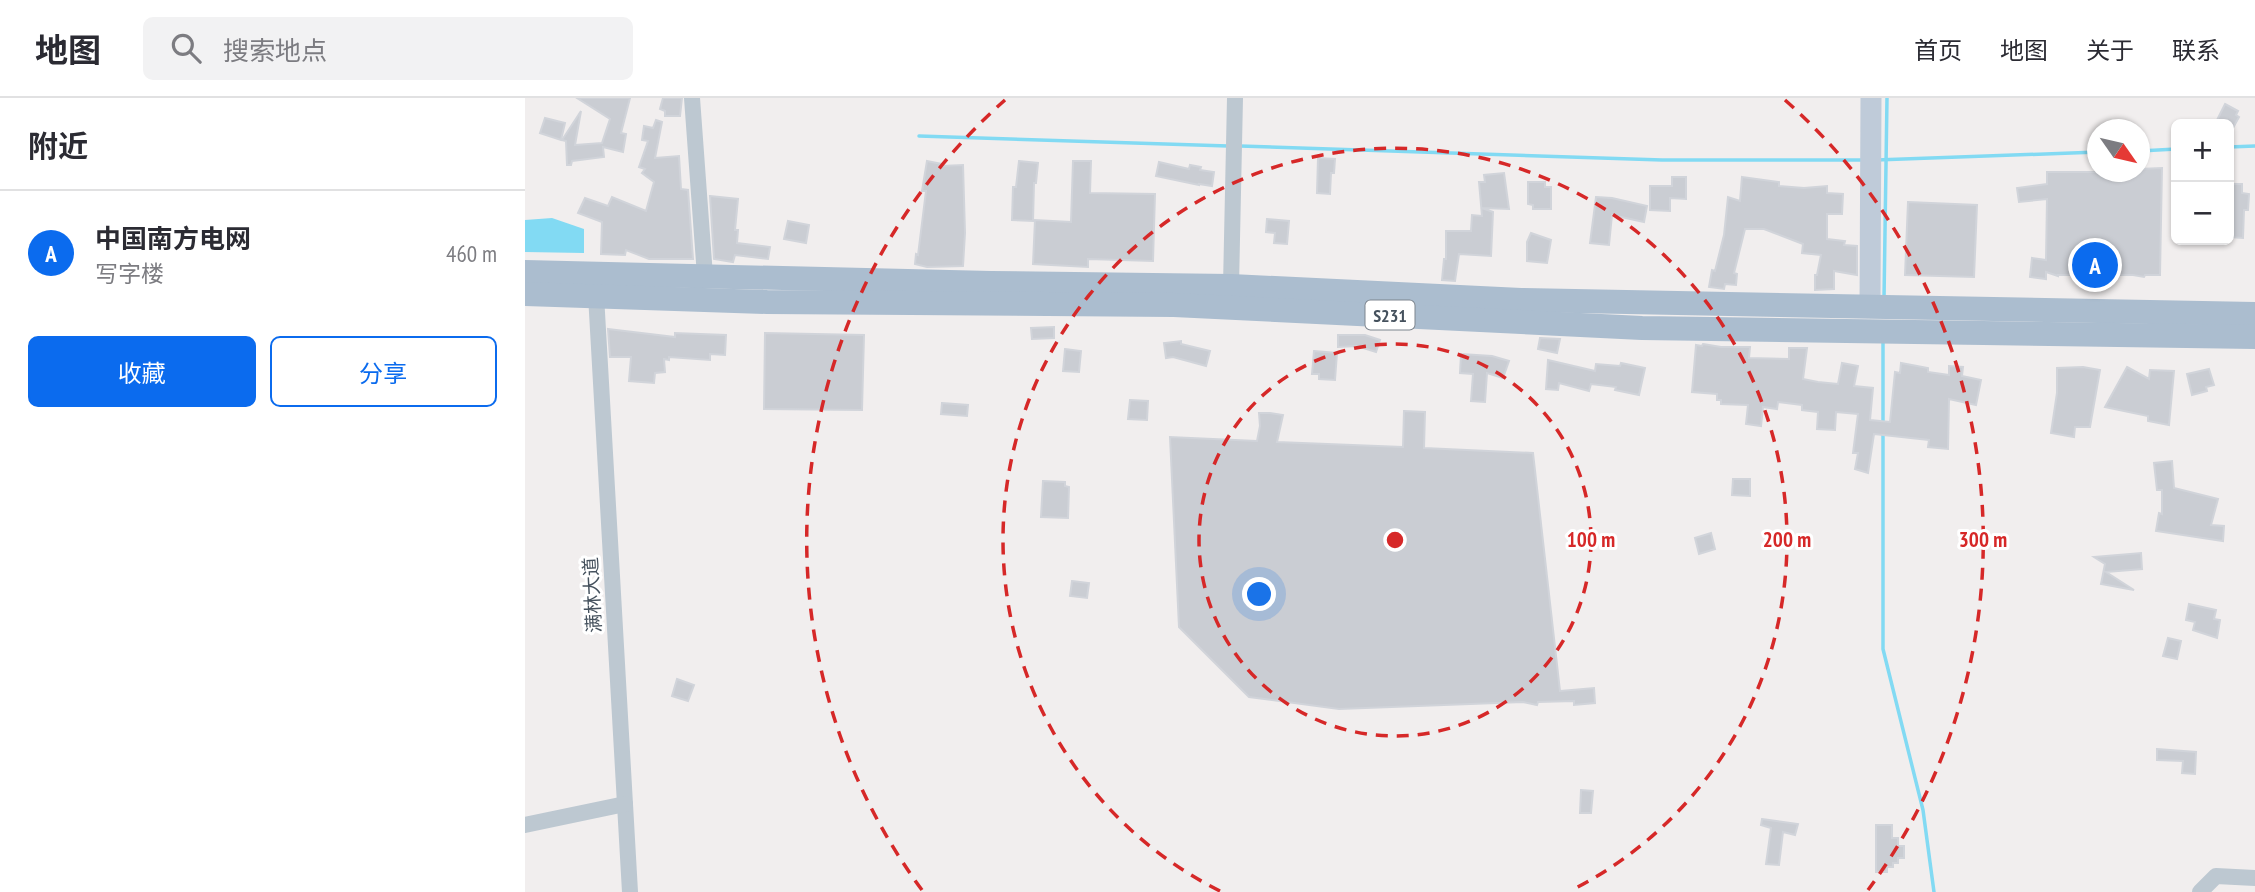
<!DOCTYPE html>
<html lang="zh">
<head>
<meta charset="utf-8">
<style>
	:root { --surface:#fff; --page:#f2f2f3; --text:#2b2b33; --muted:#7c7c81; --line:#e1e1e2; --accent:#0b6bee }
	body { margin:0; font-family:"PT Sans Narrow","Noto Sans SC",sans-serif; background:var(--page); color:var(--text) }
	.controls { position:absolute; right:21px; top:21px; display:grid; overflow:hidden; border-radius:10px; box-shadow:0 2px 5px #0004 }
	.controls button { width:63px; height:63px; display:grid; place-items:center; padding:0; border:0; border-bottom:2px solid var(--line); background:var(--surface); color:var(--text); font:35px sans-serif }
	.compass { position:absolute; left:1562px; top:21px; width:63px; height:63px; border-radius:50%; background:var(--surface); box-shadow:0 2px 5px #0004; rotate:124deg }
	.you { position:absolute; left:735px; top:497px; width:24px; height:24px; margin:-18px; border:5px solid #fff; border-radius:50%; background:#1a73e8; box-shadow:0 0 0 10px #1a73e833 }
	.badge { display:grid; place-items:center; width:46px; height:46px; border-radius:50%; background:var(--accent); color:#fff; font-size:23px; font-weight:700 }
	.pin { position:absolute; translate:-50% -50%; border:4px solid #fff; box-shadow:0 2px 7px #0006 }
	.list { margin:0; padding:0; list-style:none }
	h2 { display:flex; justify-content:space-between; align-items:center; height:91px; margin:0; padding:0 28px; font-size:30px }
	h2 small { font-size:23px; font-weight:400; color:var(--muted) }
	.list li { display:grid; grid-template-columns:46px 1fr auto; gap:21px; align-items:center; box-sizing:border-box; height:126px; padding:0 28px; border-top:2px solid var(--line) }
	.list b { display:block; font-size:26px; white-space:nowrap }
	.list p { margin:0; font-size:23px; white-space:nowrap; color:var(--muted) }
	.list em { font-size:23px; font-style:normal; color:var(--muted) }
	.actions { display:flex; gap:14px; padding:21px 28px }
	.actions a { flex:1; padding:16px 0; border:2px solid var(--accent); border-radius:10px; text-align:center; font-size:24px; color:var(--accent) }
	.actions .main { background:var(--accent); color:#fff }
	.icon { flex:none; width:38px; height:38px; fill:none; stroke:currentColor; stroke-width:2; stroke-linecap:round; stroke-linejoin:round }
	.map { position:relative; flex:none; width:1730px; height:794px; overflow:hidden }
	header { display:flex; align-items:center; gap:42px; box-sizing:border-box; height:98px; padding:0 35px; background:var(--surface); border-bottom:2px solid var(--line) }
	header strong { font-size:33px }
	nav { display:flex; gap:38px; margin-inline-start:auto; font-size:24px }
	.search { width:490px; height:63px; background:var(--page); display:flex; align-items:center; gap:18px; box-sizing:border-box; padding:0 24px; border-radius:10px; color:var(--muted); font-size:26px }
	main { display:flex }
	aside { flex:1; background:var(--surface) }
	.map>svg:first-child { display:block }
	.water { fill:#82daf3 }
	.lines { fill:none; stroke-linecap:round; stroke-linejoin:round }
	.stream { stroke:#82daf3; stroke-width:3.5 }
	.building { fill:#cacdd3; stroke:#d1d4da; stroke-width:2 }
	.street { stroke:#bdc8d1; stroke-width:16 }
	.secondary { stroke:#bfcbd9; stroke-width:21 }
	.primary { stroke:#abbdcf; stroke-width:24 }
	.ring { fill:none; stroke:#d62828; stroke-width:3.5; stroke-dasharray:12 9 }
	.labels { text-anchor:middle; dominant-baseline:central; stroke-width:6; stroke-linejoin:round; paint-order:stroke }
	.shield { fill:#fff; stroke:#7d858e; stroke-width:2 }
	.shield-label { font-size:18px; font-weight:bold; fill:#45515d }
	.street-label { font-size:19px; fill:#45515d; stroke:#fff }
	.centre { fill:#d62828; stroke:#fff; stroke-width:3.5 }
	.ring-label { font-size:21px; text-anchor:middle; font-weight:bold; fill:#d62828; stroke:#fff; stroke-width:6; stroke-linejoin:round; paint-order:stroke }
</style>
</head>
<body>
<header>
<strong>地图</strong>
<div class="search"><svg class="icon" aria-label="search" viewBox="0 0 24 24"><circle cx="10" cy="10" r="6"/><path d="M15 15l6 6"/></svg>搜索地点</div>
<nav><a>首页</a><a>地图</a><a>关于</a><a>联系</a></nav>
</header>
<main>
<aside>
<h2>附近<small></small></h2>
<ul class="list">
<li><span class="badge">A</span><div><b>中国南方电网</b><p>写字楼</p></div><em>460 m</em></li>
</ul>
<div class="actions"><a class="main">收藏</a><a>分享</a></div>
</aside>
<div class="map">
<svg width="1730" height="794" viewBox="0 0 1730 794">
	<rect width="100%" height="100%" fill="#f1eeee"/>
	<polygon class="water" points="27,120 59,131 59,155 0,154 0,122"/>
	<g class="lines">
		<g class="stream">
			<polyline points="394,38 703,48"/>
			<polyline points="715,48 1137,62 1337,62"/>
			<polyline points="1704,49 1730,48"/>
			<polyline points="1615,53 1651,51"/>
			<polyline points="1351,62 1573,54"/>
			<polyline points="1359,201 1362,0"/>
			<polyline points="1358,326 1358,243"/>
			<polyline points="1358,334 1358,551 1398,712 1409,794"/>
		</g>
	</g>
	<g class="building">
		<polygon points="52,0 105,0 96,35 101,36 98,54 78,49 79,59 47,63 46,67 42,67 41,43 37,42 56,13 50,47 77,45 85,21"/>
		<polygon points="138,0 157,0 155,18 140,18 140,13 135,11"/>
		<polygon points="1700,6 1713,13 1711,17 1714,19 1708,30 1692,22"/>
		<polygon points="20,20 40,25 36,42 15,35"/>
		<polygon points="131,22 137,24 130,60 154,58 156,91 163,92 168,161 124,161 101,152 100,157 76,156 77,124 53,115 60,100 83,108 87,99 121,113 129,84 117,75 120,71 114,69 123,43 117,42 119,28 128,30"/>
		<polygon points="793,60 810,61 809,75 806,75 805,96 792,95"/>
		<polygon points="402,63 417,66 416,68 438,67 440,135 438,168 402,169 390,166 391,156 393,157 401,93 397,93"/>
		<polygon points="494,63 513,65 511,85 509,85 508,123 487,122 488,89 491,89"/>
		<polygon points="548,63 566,63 565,95 630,96 628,163 563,161 563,169 508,166 510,122 546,124"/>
		<polygon points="634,64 664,71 665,67 676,69 675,72 689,74 687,88 674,86 674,87 631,78"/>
		<polygon points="1637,70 1635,177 1620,177 1619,179 1608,177 1533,177 1533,178 1521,174 1521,181 1505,179 1507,160 1521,162 1522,101 1494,104 1492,90 1522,86 1522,74 1614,74 1614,71"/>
		<polygon points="979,75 984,111 957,110 968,114 966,158 934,156 930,183 917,182 919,161 921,161 921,133 946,133 947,117 957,118 954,84 960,84 959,77"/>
		<polygon points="1147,79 1161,79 1161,101 1145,100 1145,113 1125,112 1125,88 1147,88"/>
		<polygon points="1217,79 1254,84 1254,88 1279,90 1302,88 1302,95 1318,96 1317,116 1302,116 1302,141 1320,143 1319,147 1332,148 1332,177 1309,173 1309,191 1290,192 1290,177 1292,177 1296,157 1277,155 1278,146 1239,131 1220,131 1209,175 1212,176 1211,187 1200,186 1199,191 1184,189 1187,172 1190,173 1199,137 1203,99 1215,103"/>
		<polygon points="1003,84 1020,84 1020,89 1026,89 1026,111 1008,111 1008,107 1003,106"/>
		<polygon points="1704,86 1717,86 1717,95 1724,96 1723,112 1719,112 1718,140 1704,139"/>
		<polygon points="185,98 213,101 210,132 213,132 212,145 245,149 243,161 210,157 208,164 189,161"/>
		<polygon points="1071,99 1087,100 1122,108 1119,124 1087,117 1084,147 1065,145"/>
		<polygon points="1383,104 1452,107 1449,179 1380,177"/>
		<polygon points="742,121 764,123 762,146 749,145 750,135 741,134"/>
		<polygon points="263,123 284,127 281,145 259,141"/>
		<polygon points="1006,135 1026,142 1022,165 1002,163 1002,144"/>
		<polygon points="529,229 529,240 507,241 506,230"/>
		<polygon points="83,231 150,239 150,235 201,237 200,257 185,256 185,262 144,259 144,262 139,261 140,274 130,275 129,285 104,283 106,259 85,259"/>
		<polygon points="240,235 339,237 337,312 239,311"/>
		<polygon points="813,237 840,237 855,242 851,254 832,248 813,249"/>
		<polygon points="1015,240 1035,241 1032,255 1013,251"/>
		<polygon points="656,243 656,246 685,253 681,268 648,259 641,260 639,245"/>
		<polygon points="1178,246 1196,249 1225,249 1224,260 1264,261 1264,250 1282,250 1278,281 1293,284 1313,286 1317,265 1333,268 1329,288 1348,290 1345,322 1365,324 1370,274 1375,275 1376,265 1403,270 1403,274 1424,277 1424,268 1438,269 1437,278 1456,282 1451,307 1424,301 1423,351 1403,349 1404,342 1349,336 1343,375 1330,371 1333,355 1328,355 1333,316 1311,314 1310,332 1292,331 1293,314 1277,312 1277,307 1253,304 1252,311 1238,309 1236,328 1221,326 1223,307 1196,306 1196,302 1192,302 1192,296 1167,294 1171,247 1177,248"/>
		<polygon points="540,251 556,253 554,274 538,273"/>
		<polygon points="789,253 812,255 810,282 794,281 794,276 787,276"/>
		<polygon points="936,256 967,258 984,263 978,280 962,275 960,304 946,303 948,276 935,275"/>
		<polygon points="1023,262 1070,273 1071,266 1095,268 1096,265 1120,270 1114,297 1090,292 1091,289 1066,286 1064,293 1034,285 1033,292 1021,291"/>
		<polygon points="1558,269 1575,272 1565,329 1550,329 1549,339 1526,335 1532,295 1532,270"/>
		<polygon points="1602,269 1624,281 1625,272 1649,273 1644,327 1623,323 1623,318 1580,309"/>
		<polygon points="1684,271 1689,287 1681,289 1682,293 1667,297 1662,276"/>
		<polygon points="605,302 623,303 622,322 603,321"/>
		<polygon points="417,305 443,307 442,318 416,316"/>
		<polygon points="879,313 900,314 899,350 1008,355 1035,593 1069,590 1070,605 1049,607 1049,603 1013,604 1012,607 998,604 814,611 724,599 654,529 645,339 732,343 735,328 734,315 745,315 758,317 752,344 878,349"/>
		<polygon points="1647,363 1649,390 1693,401 1686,427 1699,428 1698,443 1631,433 1634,415 1637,416 1637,392 1632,392 1629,365"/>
		<polygon points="1208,381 1225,381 1225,398 1207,397"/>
		<polygon points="518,383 540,384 540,388 544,389 543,420 516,419"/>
		<polygon points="1186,435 1190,451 1174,456 1170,440"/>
		<polygon points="1616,455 1617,471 1581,474 1609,492 1576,486 1580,466 1569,459"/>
		<polygon points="547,483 564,485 562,500 545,498"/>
		<polygon points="1664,506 1691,512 1689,521 1695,522 1692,540 1668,532 1670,524 1661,522"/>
		<polygon points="1643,540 1656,543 1652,561 1638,558"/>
		<polygon points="152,581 169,587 163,603 147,598"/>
		<polygon points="1632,651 1671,654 1670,676 1657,675 1658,663 1632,662"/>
		<polygon points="1056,692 1068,693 1066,715 1055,715"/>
		<polygon points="1237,721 1273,726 1270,737 1258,734 1254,767 1241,766 1246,730 1236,727"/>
		<polygon points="1351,727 1367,727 1367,740 1373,740 1373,748 1379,748 1379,760 1373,760 1373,765 1368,765 1368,769 1362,769 1362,774 1351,774"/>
	</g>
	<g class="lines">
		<g class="street">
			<polyline points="167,0 180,178"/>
			<polyline points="706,188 710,0"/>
			<polyline points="71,197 105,794"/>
			<polyline points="0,727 100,706"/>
			<polyline points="1675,794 1691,778 1730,780"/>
		</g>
		<polyline class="secondary" points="1345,209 1346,0"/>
		<g class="primary">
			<polyline points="0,174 466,185 706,188 996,202 1730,216"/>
			<polyline points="0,196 242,204 649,207 1117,230 1730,239"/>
		</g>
	</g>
	<g class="ring">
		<circle cx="870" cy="442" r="196"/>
		<path d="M695 793A392 392 0 1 1 1045 793"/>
		<path d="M397 792A588 588 0 0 1 480 2M1260 2A588 588 0 0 1 1343 792"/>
	</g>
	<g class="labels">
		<rect class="shield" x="840.5" y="202.5" width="49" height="29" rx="5"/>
		<g class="shield-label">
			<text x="865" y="217">S231</text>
		</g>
		<g class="street-label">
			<text transform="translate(67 497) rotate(-93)">满林大道</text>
		</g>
	</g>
	<circle cx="870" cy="442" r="10" class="centre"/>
	<g class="ring-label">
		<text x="1066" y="449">100 m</text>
		<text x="1262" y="449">200 m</text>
		<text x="1458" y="449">300 m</text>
	</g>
</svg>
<div class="controls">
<button>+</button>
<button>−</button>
</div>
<svg class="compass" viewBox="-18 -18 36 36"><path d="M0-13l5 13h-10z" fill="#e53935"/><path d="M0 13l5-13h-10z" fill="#7c7c81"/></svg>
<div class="you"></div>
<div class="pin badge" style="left:1570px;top:167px">A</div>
</div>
</main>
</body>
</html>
